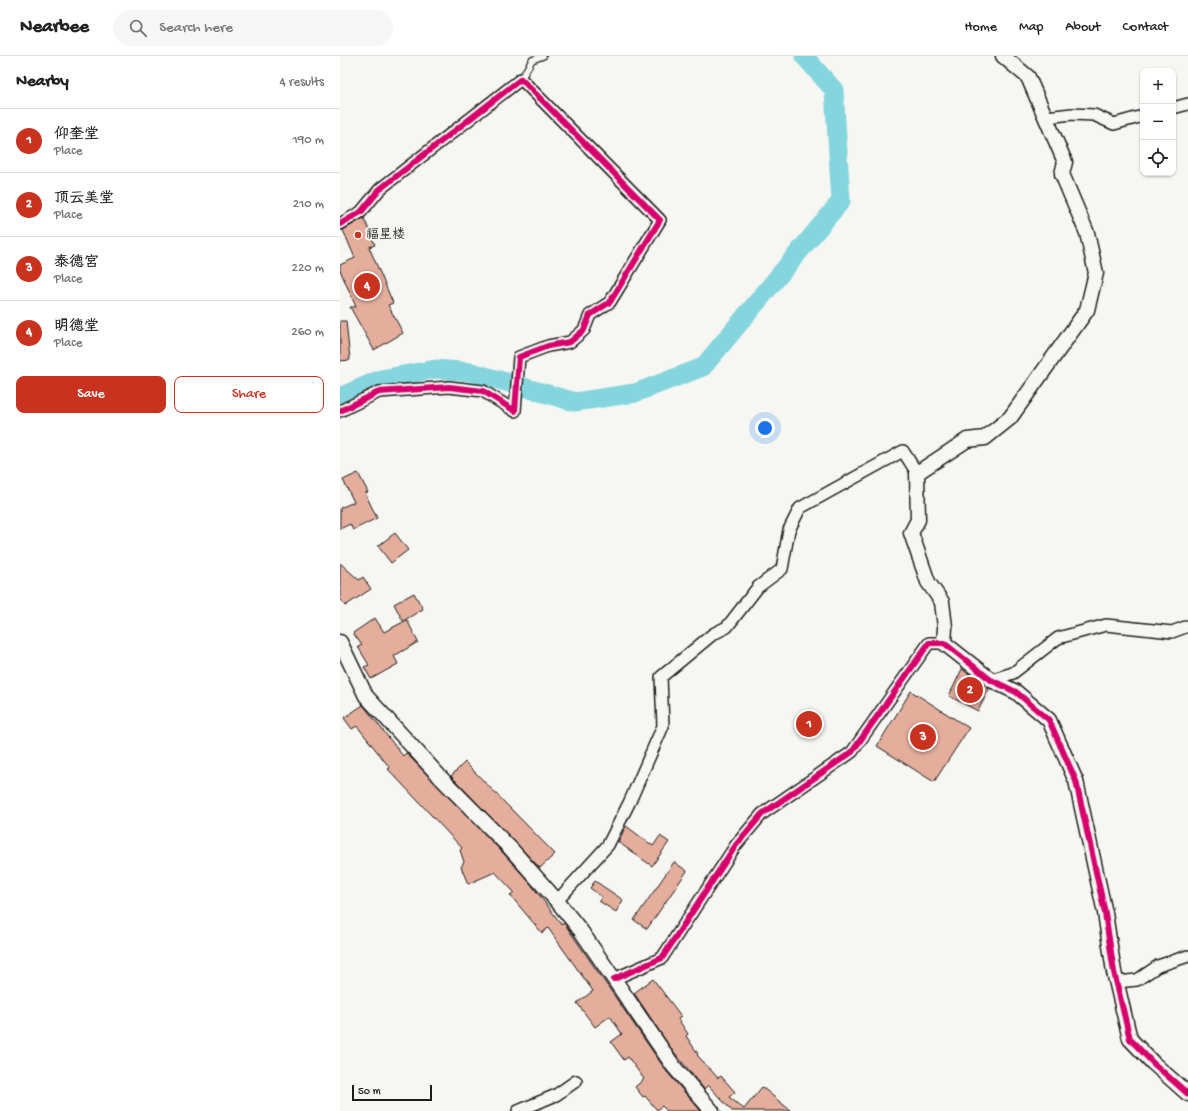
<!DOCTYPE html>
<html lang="en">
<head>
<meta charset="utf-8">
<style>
	:root { --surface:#fff; --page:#f6f6f6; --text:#222; --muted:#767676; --line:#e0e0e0; --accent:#c8321e }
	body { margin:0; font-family:"Gochi Hand","LXGW WenKai TC",sans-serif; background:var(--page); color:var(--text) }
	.controls { position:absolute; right:12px; top:12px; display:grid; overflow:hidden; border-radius:8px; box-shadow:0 1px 3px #0004 }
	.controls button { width:36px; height:36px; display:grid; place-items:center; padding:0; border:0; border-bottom:1px solid var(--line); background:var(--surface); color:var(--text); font:20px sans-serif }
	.scale { position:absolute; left:12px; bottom:10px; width:80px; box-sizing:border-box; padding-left:4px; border:2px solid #1c1c1c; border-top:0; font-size:11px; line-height:14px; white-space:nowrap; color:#1c1c1c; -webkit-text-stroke:3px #f6f6f2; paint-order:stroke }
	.you { position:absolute; left:425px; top:372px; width:14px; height:14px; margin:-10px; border:3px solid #fff; border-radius:50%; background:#1a73e8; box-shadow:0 0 0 6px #1a73e833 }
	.badge { display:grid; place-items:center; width:26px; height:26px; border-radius:50%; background:var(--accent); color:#fff; font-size:13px; font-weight:700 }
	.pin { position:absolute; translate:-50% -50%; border:2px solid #fff; box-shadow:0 1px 4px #0006 }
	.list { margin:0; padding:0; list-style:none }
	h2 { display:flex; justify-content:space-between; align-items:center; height:52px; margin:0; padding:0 16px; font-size:17px }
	h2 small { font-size:13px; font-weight:400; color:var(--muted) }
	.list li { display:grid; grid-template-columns:26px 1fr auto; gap:12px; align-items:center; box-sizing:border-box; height:64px; padding:0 16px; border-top:1px solid var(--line) }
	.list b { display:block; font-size:15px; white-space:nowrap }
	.list p { margin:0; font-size:13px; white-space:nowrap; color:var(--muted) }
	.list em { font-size:13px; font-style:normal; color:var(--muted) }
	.actions { display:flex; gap:8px; padding:12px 16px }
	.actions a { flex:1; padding:9px 0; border:1px solid var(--accent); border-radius:8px; text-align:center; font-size:14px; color:var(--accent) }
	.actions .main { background:var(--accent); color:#fff }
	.icon { flex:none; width:22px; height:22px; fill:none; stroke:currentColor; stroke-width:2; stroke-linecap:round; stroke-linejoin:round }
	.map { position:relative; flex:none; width:848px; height:1055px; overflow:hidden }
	header { display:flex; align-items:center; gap:24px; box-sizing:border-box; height:56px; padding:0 20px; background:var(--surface); border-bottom:1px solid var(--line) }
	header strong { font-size:19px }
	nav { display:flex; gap:22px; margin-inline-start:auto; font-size:14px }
	.search { width:280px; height:36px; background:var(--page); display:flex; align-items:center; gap:10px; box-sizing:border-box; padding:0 14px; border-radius:22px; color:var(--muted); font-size:15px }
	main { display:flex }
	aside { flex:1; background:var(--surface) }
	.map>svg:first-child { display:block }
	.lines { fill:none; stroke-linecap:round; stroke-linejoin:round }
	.river { stroke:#84d5dd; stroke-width:19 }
	.building { fill:#e5ae9c; stroke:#1c1c1c }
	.service-casing { stroke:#1c1c1c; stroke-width:8 }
	.minor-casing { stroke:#1c1c1c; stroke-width:14 }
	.tertiary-casing { stroke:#1c1c1c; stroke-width:17 }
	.service { stroke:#f6f6f2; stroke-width:5.5 }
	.minor { stroke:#f6f6f2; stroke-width:11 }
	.tertiary { stroke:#f6f6f2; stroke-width:14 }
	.cycleway-casing { stroke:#f6f6f2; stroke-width:8 }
	.cycleway { stroke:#d6006c; stroke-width:6 }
	.poi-dot { fill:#c8321e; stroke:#f6f6f2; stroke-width:1.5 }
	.labels { text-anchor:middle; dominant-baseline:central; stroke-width:3.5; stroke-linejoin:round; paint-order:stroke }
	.poi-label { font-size:13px; fill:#1c1c1c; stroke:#f6f6f2; text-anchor:start }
</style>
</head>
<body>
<header>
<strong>Nearbee</strong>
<div class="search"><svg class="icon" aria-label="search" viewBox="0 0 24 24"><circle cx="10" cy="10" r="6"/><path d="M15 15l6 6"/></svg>Search here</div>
<nav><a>Home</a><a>Map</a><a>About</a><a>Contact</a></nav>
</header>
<main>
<aside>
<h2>Nearby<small>4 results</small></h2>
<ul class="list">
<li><span class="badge">1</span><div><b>仰奎堂</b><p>Place</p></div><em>190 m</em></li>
<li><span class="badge">2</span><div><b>顶云美堂</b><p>Place</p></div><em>210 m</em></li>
<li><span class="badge">3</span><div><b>泰德宫</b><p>Place</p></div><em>220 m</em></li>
<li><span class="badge">4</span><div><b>明德堂</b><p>Place</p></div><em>260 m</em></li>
</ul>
<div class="actions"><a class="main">Save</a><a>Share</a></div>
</aside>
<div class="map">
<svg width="848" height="1055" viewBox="0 0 848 1055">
	<rect width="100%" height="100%" fill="#f6f6f2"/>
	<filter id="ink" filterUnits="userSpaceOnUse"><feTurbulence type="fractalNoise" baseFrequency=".025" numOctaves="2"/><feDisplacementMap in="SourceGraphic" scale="8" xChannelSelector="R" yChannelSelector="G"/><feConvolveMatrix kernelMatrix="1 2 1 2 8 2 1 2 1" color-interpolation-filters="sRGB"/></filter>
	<g filter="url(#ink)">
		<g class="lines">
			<polyline class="river" points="0,341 41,323 96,313 131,316 235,346 295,337 363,311 501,145 494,34 464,0"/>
		</g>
		<g class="building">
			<polygon points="24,162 35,189 29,191 53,247 48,249 63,277 34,294 10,251 16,251 0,214 0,209 15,202 3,174"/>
			<polygon points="0,265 6,265 10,304 0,305"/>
			<polygon points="18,417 28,436 25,437 37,462 13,474 10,468 0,473 0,452 14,446 3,424"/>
			<polygon points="55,477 68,494 51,507 38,490"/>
			<polygon points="0,507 19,524 23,521 31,533 5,550 0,542"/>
			<polygon points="74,537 83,553 63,565 54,548"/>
			<polygon points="35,562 44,576 67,564 78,586 54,600 58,608 31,623 24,611 29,609 18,591 22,589 13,577"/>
			<polygon points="622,613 649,633 638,655 609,640"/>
			<polygon points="571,635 629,672 594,726 537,690"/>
			<polygon points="23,649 63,700 66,697 165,799 190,827 222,869 224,867 327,1016 361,1055 327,1055 322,1050 317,1054 305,1040 303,1041 295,1031 304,1023 288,1001 284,1004 271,986 282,978 270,960 255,971 237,947 253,935 208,872 202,877 170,839 174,836 155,816 128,828 121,811 124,806 120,794 122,792 48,713 50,712 17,670 12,673 4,662"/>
			<polygon points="469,658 480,665 470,679 459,671"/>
			<polygon points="125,706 215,798 200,812 111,720"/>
			<polygon points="286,770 313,790 320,780 329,786 312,810 278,786"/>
			<polygon points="334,806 347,815 307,873 294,864"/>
			<polygon points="255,825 283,844 276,856 259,845 262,841 250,832"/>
			<polygon points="313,923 341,960 338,963 348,978 346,980 358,998 357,999 378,1022 381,1020 395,1036 389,1041 404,1053 422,1031 451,1055 392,1055 368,1029 364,1033 330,991 294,937"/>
		</g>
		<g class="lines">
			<g class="service-casing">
				<polyline id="service" points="181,23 192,4 203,0"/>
			</g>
			<g class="minor-casing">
				<g id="minor">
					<polyline points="833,52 848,48"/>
					<polyline points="706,61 732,58 754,59 774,68 803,60"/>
					<polyline points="0,168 21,156 40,133 181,23 320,164 270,246 250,259 244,274 230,286 208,290 179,301 175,355 143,335 109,331 39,336 0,355"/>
					<polyline points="651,624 673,617 718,582 766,569 832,576 848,570"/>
					<polyline points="217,845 268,789 290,745 323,670 321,621 373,578 387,571 418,531 442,513 449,474 460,452 563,395 577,417"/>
					<polyline points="274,923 322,902 396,789 422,758 512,696 589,587 604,587"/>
					<polyline points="777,926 797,924 818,910 848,900"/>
					<polyline points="178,1055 216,1039 236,1025"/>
				</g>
			</g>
			<g class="tertiary-casing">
				<g id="tertiary">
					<polyline points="663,0 688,21 725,106 722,118 747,177 756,217 747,254 670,362 645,382 627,384 577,417 578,464 571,477 588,526 602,546 605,571 604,587 651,624 676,636 709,664 736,725 765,857 774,916 790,983 813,1007 848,1038"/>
					<polyline points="0,586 26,640 101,722 171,793 217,845 241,875 334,1011 372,1055"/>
				</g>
			</g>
			<use href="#service" class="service"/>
			<use href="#minor" class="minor"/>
			<use href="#tertiary" class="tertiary"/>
			<g class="cycleway-casing">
				<g id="cycleway">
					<polyline points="0,168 21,156 40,133 181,23 320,164 270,246 250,259 244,274 230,286 208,290 179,301 175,355 143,335 109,331 39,336 0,355"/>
					<polyline points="274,923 322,902 396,789 422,758 512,696 589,587 604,587 651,624 676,636 709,664 736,725 765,857 774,916 790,983 813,1007 848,1038"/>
				</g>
			</g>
			<use href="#cycleway" class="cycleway"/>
		</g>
	</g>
	<circle class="poi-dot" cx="18" cy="179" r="4"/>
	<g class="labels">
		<g class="poi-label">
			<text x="26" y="179">福星楼</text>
		</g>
	</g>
</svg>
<div class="controls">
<button>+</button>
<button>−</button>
<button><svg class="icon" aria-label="locate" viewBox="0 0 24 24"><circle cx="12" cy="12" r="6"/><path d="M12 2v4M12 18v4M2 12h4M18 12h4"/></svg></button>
</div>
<div class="scale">50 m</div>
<div class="you"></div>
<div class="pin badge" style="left:469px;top:668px">1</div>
<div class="pin badge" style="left:630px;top:634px">2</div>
<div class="pin badge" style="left:583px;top:681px">3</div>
<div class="pin badge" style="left:27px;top:230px">4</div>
</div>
</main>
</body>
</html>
